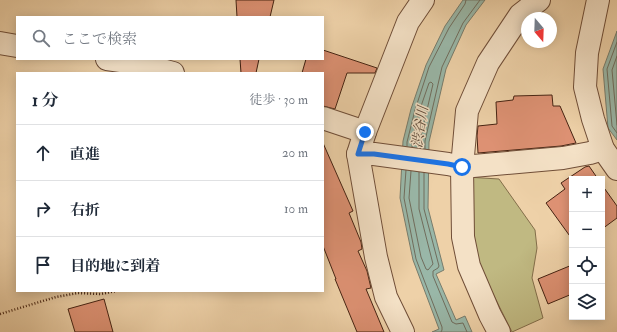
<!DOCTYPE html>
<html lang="ja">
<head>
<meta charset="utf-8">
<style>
	:root { --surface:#fff; --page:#f6f6f7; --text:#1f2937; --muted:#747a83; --line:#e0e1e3 }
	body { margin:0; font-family:"IM FELL Double Pica","Noto Serif JP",serif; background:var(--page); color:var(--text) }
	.controls { position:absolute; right:12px; bottom:12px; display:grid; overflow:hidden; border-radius:0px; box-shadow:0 2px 10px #0003 }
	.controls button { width:36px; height:36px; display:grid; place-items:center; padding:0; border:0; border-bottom:1px solid var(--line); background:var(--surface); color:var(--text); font:20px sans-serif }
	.compass { position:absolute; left:521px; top:12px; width:36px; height:36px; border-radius:50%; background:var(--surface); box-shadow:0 2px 10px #0003; rotate:161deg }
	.stop { position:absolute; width:12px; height:12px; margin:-9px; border:3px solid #1a73e8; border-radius:50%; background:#fff }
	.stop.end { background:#1a73e8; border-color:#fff; box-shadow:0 1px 4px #0008 }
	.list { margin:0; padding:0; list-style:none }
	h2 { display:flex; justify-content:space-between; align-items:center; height:52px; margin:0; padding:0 16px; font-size:17px }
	h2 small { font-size:13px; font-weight:400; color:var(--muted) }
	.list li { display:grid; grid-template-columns:26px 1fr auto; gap:12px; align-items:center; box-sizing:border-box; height:56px; padding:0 16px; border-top:1px solid var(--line) }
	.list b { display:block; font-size:15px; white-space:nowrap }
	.list em { font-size:13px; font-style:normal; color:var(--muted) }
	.icon { flex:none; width:22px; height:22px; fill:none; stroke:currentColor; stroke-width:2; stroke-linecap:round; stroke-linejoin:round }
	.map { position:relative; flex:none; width:617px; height:332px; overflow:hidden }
	.search { position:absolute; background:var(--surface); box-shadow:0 2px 10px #0003; left:16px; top:16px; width:308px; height:44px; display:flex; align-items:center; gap:10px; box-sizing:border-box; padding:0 14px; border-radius:0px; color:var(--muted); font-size:15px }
	.panel { position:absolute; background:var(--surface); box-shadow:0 2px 10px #0003; left:16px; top:72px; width:308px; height:220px; border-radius:0px }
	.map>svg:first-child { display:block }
	.green { fill:#c0b982; stroke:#836e4a }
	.water { fill:#99b7a8; stroke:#787c6c }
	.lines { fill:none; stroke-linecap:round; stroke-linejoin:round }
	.shore { stroke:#706d5d; stroke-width:1 }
	.building { fill:#dd9173; stroke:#462312 }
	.street-casing { stroke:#704e38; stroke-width:24 }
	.path { stroke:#462312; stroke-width:2.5; stroke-dasharray:1 2; stroke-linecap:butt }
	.street { stroke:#f4e1c6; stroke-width:22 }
	.route { stroke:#1a73e8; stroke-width:5 }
	.labels { text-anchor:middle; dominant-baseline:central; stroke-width:3; stroke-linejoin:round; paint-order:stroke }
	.water-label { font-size:14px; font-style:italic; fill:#5b4838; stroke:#f4e1c6 }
</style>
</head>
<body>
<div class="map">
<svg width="617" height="332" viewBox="0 0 617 332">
	<rect width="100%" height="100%" fill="#eed1a8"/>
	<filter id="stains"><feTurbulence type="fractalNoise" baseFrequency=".005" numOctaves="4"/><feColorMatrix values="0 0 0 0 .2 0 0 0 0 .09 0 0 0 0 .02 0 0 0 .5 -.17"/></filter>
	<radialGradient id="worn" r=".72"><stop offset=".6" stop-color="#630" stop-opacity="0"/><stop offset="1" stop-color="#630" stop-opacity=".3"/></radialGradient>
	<polygon class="green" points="466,177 499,179 535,230 537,248 532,278 543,318 512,332 481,270 469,240"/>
	<g class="water">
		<polygon points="463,0 485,0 466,25 446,69 429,142 428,208 444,270 436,274 456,320 465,316 472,332 432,332 439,329 413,260 400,198 403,141 411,109 426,65 445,26"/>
		<polygon points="617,31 617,140 608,128 603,69"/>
	</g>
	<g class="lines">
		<g class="shore">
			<polyline points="617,42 607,69 612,126 617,133"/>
			<polyline points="617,56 612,70 617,125"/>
			<polyline points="407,146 407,142 415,110 429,67 449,28 465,4 466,0"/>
			<polyline points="412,147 412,142 419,112 429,83 431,82 433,84 420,140 420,148"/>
			<polyline points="425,149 425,141 442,67 463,23 480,0"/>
			<polyline points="406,170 404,198 416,259 442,327 442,330 441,332"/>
			<polyline points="411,171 409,198 421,257 426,269 428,270 433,264 419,209 419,172"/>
			<polyline points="424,173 424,209 439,266 438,268 433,271 433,276 452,322 456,324 463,323 467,332"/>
		</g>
	</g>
	<g class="building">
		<polygon points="236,0 274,0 270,17 237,17"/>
		<polygon points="323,50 377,68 375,73 347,73 335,109 323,106 323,73 302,73 306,59 323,59"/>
		<polygon points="240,59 259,59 256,73 241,73"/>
		<polygon points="552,95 553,106 560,106 576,143 561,146 478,153 477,136 478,126 497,124 496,102 513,100 514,96"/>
		<polygon points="323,143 353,211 349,213 361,242 362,249 358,251 367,271 371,288 366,289 384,332 357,332 335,279 336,279 323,246"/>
		<polygon points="589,166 598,179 572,179 572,239 546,203 565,189 561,183 585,167"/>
		<polygon points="602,185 617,206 617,218 602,229"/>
		<polygon points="572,265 572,294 548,304 538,279"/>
		<polygon points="104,299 113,332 75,332 68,309"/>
	</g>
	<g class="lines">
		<g class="street-casing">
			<g id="street">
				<polyline points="598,0 587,53 585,87 593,119 603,149 617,169"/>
				<polyline points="0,43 17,46"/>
				<polyline points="107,59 135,63 173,73"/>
				<polyline points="323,118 365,132"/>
				<polyline points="358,154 374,154 448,164 462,167 563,158 590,153 603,149"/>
				<polyline points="403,332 386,297 376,257 358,154 365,132 408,22 423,0"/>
				<polyline points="499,332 490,315 469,266 463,237 462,167 467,111 488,63 520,15 539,0"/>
			</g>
		</g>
		<polyline class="path" points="0,314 56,297 78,293 101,294 116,291"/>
		<use href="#street" class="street"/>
	</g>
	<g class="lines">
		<polyline class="route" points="365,132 358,154 374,154 448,164 462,167"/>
	</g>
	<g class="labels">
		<g class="water-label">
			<text transform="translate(420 127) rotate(-81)">渋谷川</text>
		</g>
	</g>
	<rect width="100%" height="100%" filter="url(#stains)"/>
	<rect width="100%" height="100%" fill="url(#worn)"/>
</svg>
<div class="controls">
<button>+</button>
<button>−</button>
<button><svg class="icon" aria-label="locate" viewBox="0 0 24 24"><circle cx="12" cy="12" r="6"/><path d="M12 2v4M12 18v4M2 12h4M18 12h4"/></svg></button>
<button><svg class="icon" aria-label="layers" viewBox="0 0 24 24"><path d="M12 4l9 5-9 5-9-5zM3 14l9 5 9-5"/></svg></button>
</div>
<svg class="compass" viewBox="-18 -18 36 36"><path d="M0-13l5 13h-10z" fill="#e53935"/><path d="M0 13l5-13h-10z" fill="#747a83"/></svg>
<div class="stop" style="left:462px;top:167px"></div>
<div class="stop end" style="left:365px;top:132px"></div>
<div class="search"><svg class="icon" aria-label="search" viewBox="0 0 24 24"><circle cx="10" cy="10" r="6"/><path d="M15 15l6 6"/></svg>ここで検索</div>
<section class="panel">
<h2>1 分<small>徒歩 · 30 m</small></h2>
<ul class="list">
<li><svg class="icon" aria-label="ahead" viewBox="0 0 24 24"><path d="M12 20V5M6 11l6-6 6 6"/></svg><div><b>直進</b></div><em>20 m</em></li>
<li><svg class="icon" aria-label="right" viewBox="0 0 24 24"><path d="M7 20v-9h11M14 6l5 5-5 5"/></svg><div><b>右折</b></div><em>10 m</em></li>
<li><svg class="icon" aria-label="arrive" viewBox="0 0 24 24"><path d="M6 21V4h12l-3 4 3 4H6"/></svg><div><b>目的地に到着</b></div></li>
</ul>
</section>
</div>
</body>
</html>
